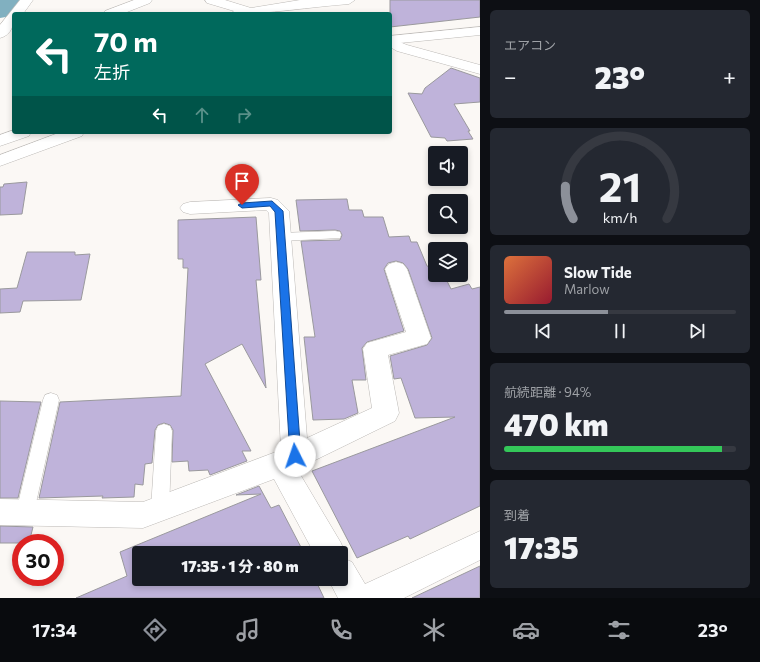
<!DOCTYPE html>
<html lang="ja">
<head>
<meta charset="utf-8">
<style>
	body { margin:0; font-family:Commissioner,"Noto Sans JP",sans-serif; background:#242831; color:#f1f3f6; height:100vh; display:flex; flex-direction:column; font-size:15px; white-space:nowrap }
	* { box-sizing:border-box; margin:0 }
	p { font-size:13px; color:#9ea1a6 }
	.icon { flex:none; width:22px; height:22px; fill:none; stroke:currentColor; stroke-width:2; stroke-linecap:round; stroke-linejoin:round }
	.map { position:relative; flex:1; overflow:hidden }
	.drawer { display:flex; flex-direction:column; gap:10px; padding:10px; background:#0d0f14; width:280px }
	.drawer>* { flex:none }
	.guide { position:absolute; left:12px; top:12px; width:380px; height:122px; border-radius:4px; box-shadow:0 2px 6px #0003; background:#00695c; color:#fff; overflow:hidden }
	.tools { position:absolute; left:428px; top:146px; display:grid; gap:8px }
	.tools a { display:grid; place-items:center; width:40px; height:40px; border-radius:4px; background:#171b24; box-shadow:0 2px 6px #0003; font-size:20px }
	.speed { position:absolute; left:12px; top:534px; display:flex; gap:8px; font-size:20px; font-weight:700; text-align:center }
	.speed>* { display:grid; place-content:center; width:52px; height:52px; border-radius:50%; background:#171b24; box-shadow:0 2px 6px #0003; line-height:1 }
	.speed .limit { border:6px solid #d22; background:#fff; color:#111 }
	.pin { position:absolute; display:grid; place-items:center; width:34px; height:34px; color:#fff; margin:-41px -17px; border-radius:50% 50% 50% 0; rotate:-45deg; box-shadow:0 0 4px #0007 }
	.pin .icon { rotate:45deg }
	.me { position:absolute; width:44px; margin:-22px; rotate:356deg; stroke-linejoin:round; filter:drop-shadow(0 0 3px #0008) }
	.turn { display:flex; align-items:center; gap:14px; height:84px; padding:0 16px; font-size:18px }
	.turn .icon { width:52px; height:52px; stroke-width:2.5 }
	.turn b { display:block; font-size:28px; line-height:34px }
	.lanes { display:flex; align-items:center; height:38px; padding:0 16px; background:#0003; justify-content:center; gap:20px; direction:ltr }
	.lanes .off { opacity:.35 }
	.big { font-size:30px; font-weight:800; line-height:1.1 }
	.drawer .tile { flex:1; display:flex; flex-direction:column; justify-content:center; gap:6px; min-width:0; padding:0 14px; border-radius:6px; background:#242831 }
	.drawer .dial { align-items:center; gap:0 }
	.dial svg { height:104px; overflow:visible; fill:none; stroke:#363941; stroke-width:7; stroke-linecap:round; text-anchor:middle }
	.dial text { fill:#f1f3f6; stroke:none }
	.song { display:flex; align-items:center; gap:12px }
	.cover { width:48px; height:48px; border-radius:6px; background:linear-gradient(135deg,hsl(20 70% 55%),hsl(350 70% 35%)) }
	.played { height:4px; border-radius:2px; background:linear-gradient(90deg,#8c9099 45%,#363941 45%) }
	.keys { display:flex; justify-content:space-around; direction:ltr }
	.heat { display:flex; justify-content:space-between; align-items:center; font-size:22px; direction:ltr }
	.charge { height:6px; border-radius:3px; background:linear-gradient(90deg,#34c759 94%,#363941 0) }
	.trip { position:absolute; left:132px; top:546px; width:216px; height:40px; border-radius:4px; background:#171b24; box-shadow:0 2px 6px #0003; font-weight:800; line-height:40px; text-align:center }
	.tabs { display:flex; height:64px; justify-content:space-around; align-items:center; background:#090b0e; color:#9ea1a6 }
	.tabs .icon { width:28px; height:28px }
	.tabs .on { color:#8c9099 }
	.tabs b { font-size:18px; color:#f1f3f6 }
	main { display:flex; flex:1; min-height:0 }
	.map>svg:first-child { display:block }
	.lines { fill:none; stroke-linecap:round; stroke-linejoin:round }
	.river { fill:#81b0c0; fill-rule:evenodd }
	.building { fill:#bfb3da; stroke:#9a999d }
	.service-casing { stroke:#bcb9b6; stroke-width:1 }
	.minor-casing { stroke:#bcb9b6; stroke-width:1 }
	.tertiary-casing { stroke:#bcb9b6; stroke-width:1 }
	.service { fill:#fff; fill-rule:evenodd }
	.minor { fill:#fff; fill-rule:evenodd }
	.tertiary { fill:#fff; fill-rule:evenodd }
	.route { fill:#1a73e8; stroke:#114b97 }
</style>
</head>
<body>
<main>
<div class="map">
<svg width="480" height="598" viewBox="0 0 480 598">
	<rect width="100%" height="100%" fill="#fbf8f5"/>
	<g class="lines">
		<path class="river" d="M 0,0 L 23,0 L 11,16 L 0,18 Z"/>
	</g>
	<g class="building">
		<path d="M 390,0 L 480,0 L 480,17 L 390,27 Z"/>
		<path d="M 451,68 L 480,78 L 480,102 L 454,104 L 470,131 L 468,131 L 473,139 L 447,141 L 445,138 L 431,137 L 408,93 L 422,94 L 425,88 Z"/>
		<path d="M 27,182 L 22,214 L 0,215 L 0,187 L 3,187 L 4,184 Z"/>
		<path d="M 347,199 L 349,210 L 362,210 L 364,217 L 383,217 L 389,237 L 409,236 L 411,242 L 417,242 L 427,266 L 435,269 L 435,275 L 444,275 L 451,289 L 469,284 L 472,289 L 480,287 L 480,506 L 410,539 L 408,536 L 357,558 L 312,471 L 455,417 L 415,418 L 401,378 L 394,379 L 390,356 L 427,345 L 432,338 L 408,269 L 403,263 L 396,261 L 388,263 L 384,269 L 404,331 L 367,342 L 362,348 L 366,380 L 352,380 L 358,413 L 344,419 L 313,420 L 304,337 L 315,337 L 301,241 L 340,240 L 342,235 L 340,231 L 335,230 L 300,231 L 296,200 Z"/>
		<path d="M 256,217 L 261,280 L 256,280 L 266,388 L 242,344 L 205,364 L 251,451 L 242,451 L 247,461 L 210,475 L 208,470 L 189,471 L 188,461 L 172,462 L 173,430 L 170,425 L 164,423 L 158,425 L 155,430 L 152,463 L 145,464 L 143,485 L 135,484 L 134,497 L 102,498 L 103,496 L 39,498 L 60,402 L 181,396 L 188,268 L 183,268 L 183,259 L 178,259 L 178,220 Z"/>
		<path d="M 27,252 L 75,252 L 75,255 L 90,254 L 81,300 L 23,301 L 20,312 L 0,313 L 0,289 L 17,288 Z"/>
		<path d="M 0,401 L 41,402 L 18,498 L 0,498 Z"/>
		<path d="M 259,486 L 271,508 L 279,505 L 304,553 L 139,553 L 139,579 L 315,579 L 324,598 L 76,598 L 127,576 L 120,552 L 261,494 L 236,495 Z"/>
		<path d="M 0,526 L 33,527 L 29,543 L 0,543 Z"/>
		<path d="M 480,566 L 480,598 L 412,598 Z"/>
	</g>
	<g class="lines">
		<g class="service-casing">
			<g id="service">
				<path d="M 335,231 L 340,232 L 341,235 L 340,238 L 281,241 L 276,240 L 275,237 L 276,234 L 281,233 Z"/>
				<path d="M 51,393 L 57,395 L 59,400 L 34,512 L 31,518 L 25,521 L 19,518 L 16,512 L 43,400 L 45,395 Z"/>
				<path d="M 164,424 L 170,426 L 172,431 L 169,509 L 166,515 L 160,517 L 154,515 L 151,509 L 156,431 L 158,426 Z"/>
			</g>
		</g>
		<g class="minor-casing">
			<g id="minor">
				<path d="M 20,0 L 33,0 L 23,14 L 14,14 C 14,24 12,35 0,38 L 0,25 Z"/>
				<path d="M 134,0 L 152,0 L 150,3 L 122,14 L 103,14 L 105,11 Z"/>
				<path d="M 205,0 L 225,0 L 251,8 L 300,0 L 355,0 L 349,4 C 309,7 270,14 230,14 L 234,11 L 207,3 Z"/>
				<path d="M 390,38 L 407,45 L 480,65 L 480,74 L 397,51 L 390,47 Z"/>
				<path d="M 14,130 L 14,132 L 31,132 L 29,136 L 0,146 L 0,135 Z"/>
				<path d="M 271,198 L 278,200 L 289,211 L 307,438 L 372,408 L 363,349 L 367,343 L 406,332 L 385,269 L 389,264 L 396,262 L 403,264 L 407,269 L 431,338 L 427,344 L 388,355 L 399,413 L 395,421 L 297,469 L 341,543 L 345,553 L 343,558 L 352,562 L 365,584 L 480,531 L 480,560 L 404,598 L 338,598 L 328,579 L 341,579 L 341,553 L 314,553 L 274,479 L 143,528 L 0,525 L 0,499 L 143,502 L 281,450 L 269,213 L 266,210 L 190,214 L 183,212 L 180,208 L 183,204 L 190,202 Z"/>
			</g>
		</g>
		<g class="tertiary-casing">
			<g id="tertiary">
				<path d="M 480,27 L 480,35 L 390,44 L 390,36 Z"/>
				<path d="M 61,132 L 84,132 L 82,136 L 0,166 L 0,155 Z"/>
			</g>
		</g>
		<use href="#service" class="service"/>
		<use href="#minor" class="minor"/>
		<use href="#tertiary" class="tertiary"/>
	</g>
	<path class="route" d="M 272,201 L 283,211 L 301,456 L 299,460 L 295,461 L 291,460 L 290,456 L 275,212 L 270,206 L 242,208 L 238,205 L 242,203 Z"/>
</svg>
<div class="tools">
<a><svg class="icon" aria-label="sound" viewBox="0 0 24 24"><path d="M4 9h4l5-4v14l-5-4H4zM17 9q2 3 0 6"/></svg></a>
<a><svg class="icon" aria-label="search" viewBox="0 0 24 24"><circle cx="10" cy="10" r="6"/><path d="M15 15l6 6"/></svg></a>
<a><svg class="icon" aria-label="layers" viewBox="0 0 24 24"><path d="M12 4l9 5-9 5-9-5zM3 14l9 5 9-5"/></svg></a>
</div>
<div class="speed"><div class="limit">30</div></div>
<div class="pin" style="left:242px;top:205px;background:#d93025"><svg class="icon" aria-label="arrive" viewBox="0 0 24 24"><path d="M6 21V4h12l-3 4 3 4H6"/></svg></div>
<svg class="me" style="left:295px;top:456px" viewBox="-20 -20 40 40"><circle r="19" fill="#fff"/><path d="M0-13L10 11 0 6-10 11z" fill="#1a73e8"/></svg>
<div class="trip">17:35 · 1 分 · 80 m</div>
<div class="guide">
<div class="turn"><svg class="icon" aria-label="left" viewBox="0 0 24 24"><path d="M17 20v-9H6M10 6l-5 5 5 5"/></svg><div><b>70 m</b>左折</div></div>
<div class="lanes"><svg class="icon" aria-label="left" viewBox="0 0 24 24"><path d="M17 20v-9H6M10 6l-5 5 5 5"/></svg><svg class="icon off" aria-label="ahead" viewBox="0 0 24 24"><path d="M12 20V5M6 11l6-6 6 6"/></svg><svg class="icon off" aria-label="right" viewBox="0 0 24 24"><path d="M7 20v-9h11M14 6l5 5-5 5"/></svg></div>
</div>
</div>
<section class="drawer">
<div class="tile"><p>エアコン</p>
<div class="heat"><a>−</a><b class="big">23°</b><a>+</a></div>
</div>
<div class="tile dial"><svg viewBox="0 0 100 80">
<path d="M14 69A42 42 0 1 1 86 69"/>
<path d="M14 69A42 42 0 0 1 8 44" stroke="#8c9099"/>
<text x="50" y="56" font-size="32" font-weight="700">21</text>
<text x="50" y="72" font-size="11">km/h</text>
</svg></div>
<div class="tile">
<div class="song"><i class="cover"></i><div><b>Slow Tide</b><p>Marlow</p></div></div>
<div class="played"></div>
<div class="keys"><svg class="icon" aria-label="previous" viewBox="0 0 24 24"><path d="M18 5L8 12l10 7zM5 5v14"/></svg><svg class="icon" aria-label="pause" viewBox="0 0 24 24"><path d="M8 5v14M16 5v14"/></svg><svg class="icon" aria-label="next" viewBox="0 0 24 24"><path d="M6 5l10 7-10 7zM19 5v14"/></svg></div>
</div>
<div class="tile"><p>航続距離 · 94%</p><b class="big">470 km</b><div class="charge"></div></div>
<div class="tile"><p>到着</p><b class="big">17:35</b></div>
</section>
</main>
<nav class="tabs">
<b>17:34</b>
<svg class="icon on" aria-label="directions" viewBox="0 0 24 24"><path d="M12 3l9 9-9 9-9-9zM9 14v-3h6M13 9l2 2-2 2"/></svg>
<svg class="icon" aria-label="music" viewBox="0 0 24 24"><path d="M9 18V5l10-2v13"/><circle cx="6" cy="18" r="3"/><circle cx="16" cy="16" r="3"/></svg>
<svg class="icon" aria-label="phone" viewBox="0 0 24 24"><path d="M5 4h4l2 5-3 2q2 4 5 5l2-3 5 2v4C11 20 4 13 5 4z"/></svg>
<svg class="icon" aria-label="climate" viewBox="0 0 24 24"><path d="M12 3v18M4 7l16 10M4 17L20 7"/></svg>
<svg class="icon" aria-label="car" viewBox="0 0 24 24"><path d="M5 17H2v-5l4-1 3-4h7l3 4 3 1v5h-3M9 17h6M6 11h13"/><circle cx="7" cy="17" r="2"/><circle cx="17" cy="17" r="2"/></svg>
<svg class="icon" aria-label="filters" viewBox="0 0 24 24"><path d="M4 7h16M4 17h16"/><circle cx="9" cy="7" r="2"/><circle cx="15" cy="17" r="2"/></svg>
<b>23°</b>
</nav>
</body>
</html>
